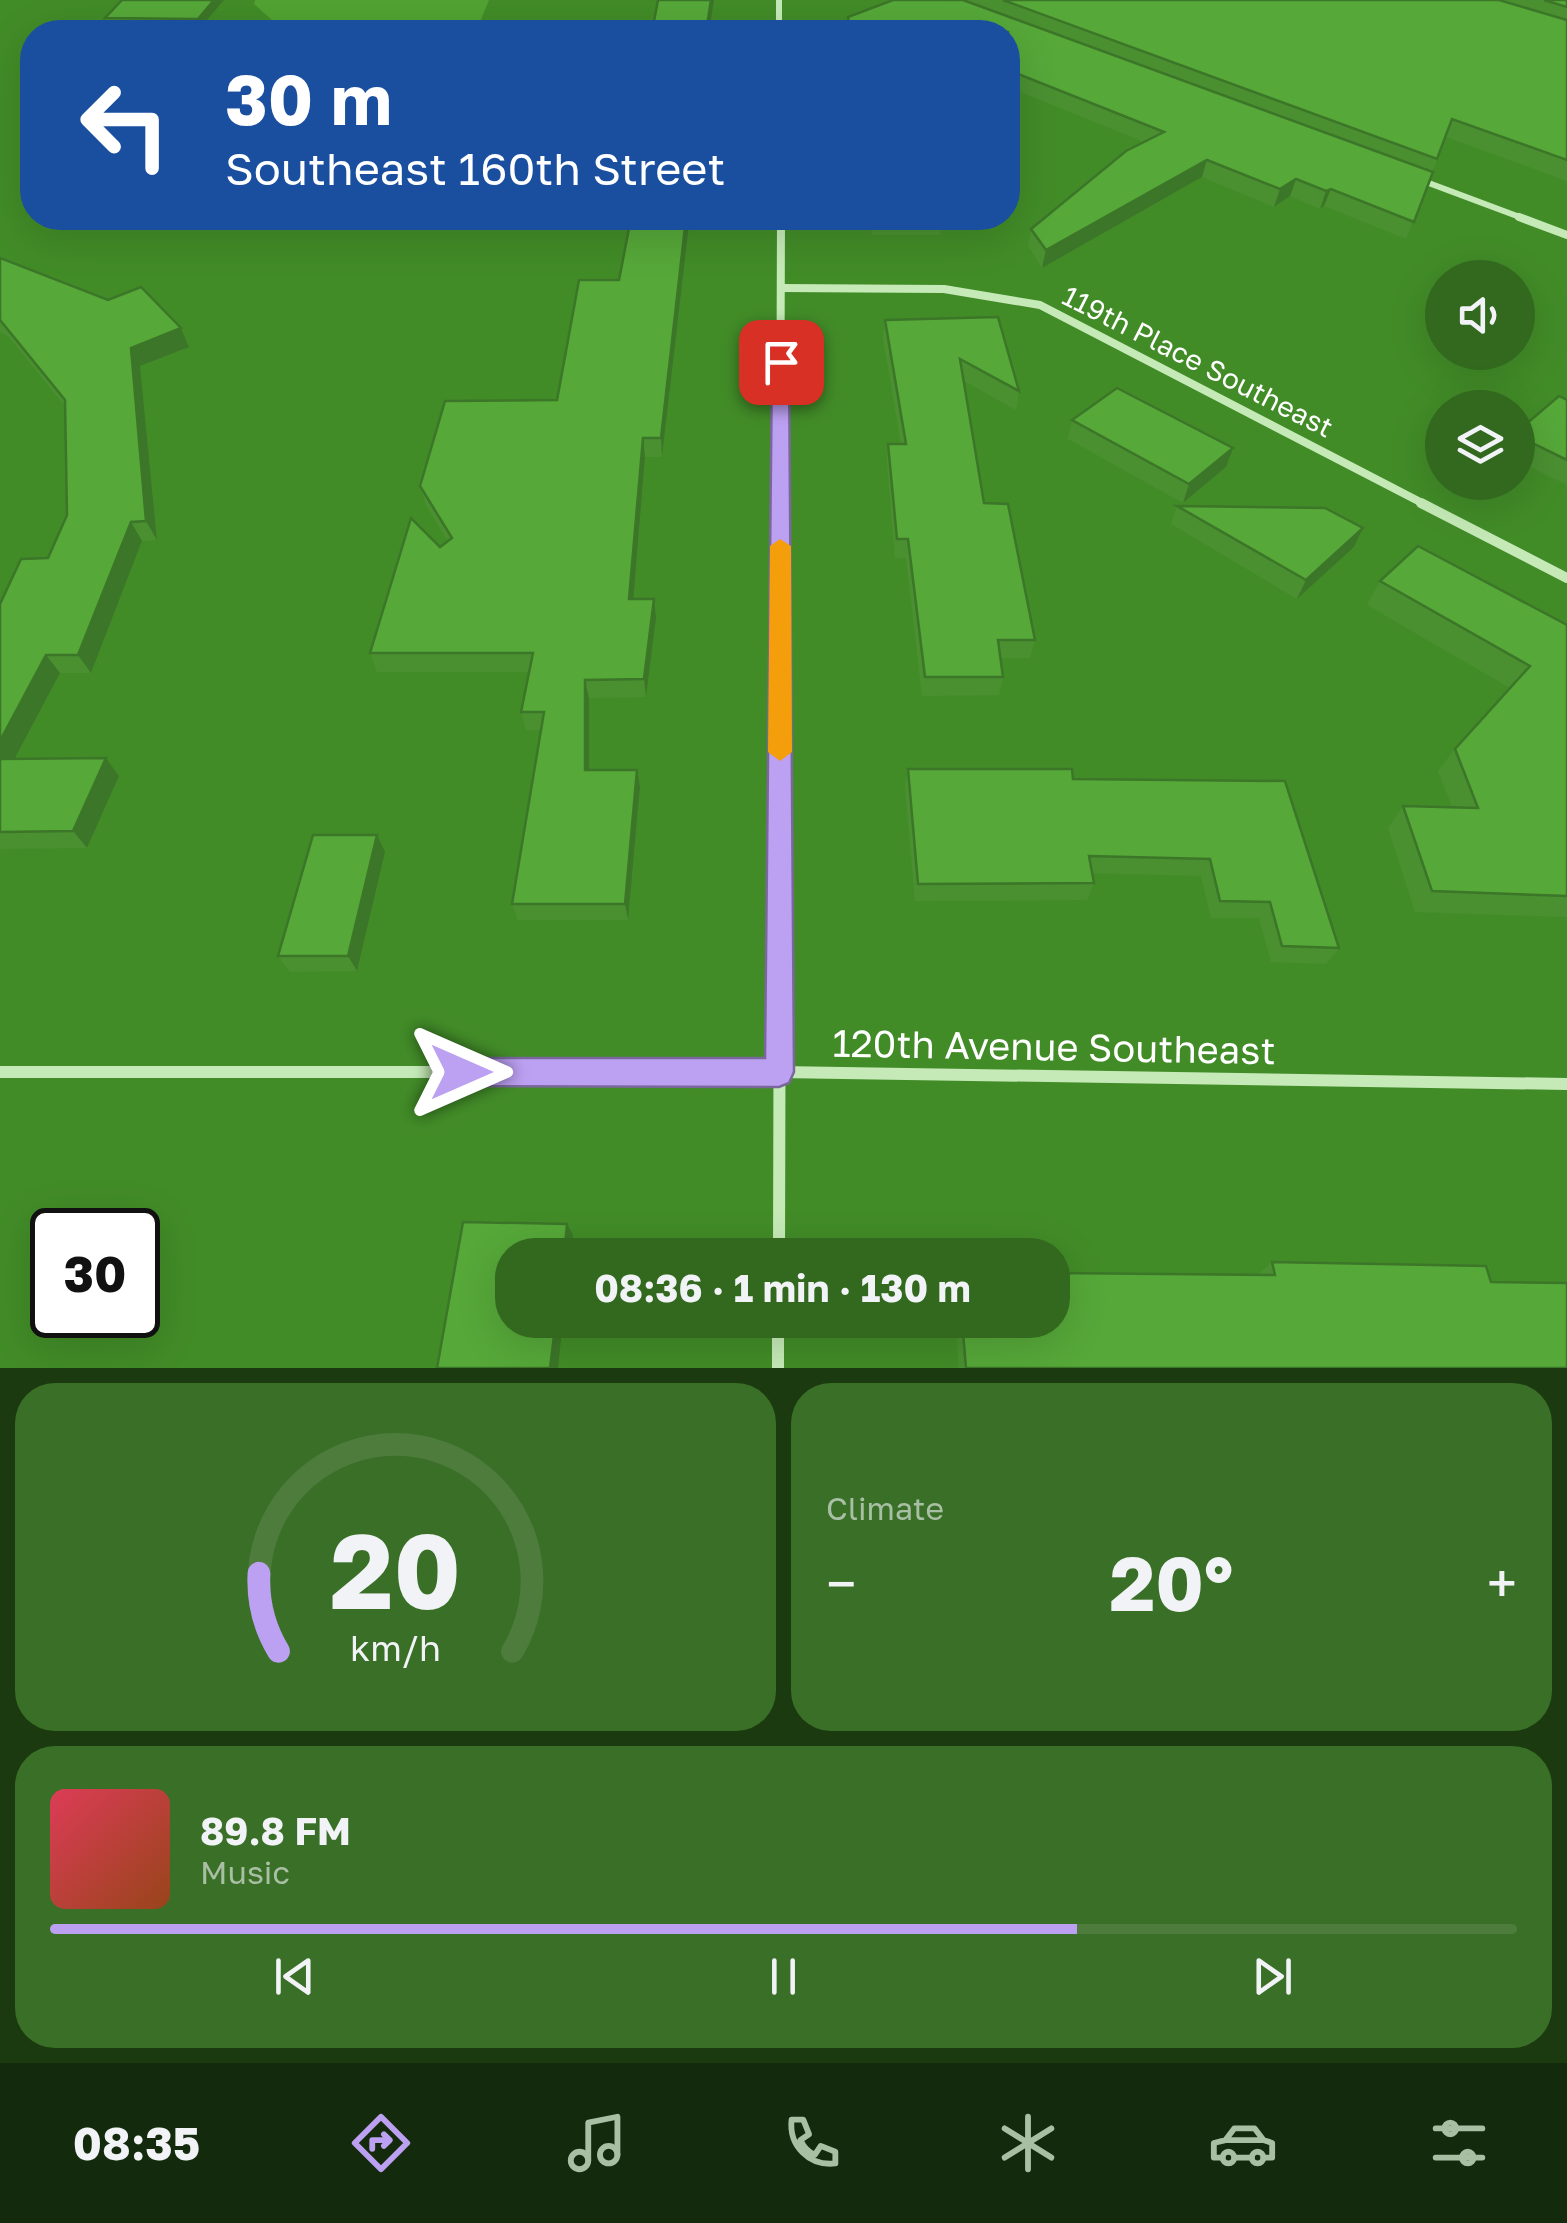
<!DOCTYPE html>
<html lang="en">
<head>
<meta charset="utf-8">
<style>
	body { margin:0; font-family:"Golos Text",sans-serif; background:#3a6f27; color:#f1f3f6; height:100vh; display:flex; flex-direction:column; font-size:38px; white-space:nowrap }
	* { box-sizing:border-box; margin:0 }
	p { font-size:32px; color:#a8bfa4 }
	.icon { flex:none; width:55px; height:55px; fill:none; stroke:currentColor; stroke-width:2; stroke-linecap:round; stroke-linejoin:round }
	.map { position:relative; height:1368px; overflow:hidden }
	.sheet { display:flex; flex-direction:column; gap:15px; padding:15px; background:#1c3a10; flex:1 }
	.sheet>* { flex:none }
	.banner { position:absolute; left:20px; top:20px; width:1000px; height:210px; border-radius:40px; box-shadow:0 10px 40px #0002; background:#1a4fa0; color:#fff; overflow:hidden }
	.fabs { position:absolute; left:1425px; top:260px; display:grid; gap:20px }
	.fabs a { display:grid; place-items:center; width:110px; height:110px; border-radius:50%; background:#32691e; box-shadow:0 10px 40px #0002; font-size:50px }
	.speed { position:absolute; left:30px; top:1208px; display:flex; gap:20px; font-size:50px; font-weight:700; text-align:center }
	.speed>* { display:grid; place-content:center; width:130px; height:130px; border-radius:50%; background:#32691e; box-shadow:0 10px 40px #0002; line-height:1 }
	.speed .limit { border:5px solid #111; border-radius:15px; background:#fff; color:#111 }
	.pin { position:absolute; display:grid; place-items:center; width:85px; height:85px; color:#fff; margin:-42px; border-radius:20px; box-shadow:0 5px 15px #0006 }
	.me { position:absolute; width:110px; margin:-55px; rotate:90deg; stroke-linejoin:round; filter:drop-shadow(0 0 8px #0008) }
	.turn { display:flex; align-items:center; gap:35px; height:210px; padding:0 40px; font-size:45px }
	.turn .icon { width:130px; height:130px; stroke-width:2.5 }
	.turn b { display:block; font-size:70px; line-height:85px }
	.big { font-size:75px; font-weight:700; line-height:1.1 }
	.sheet .card { flex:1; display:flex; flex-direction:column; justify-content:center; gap:15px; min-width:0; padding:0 35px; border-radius:40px; background:#3a6f27 }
	.sheet .dial { align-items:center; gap:0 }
	.dial svg { height:260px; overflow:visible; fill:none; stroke:#4d7c3c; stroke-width:7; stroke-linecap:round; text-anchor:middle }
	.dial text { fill:#f1f3f6; stroke:none }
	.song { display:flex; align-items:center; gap:30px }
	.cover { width:120px; height:120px; border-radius:15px; background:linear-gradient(135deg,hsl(350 70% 55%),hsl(20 70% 35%)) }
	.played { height:10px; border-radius:5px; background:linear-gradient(90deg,#bca0f2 70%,#4d7c3c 70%) }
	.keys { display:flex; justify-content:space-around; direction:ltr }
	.heat { display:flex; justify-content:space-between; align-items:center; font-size:55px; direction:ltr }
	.sheet .tiles { flex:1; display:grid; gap:15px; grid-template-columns:1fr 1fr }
	.card:last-child { grid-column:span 2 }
	.trip { position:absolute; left:495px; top:1238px; width:575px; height:100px; border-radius:40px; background:#32691e; box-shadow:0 10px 40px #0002; font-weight:700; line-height:100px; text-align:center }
	.dock { display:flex; height:160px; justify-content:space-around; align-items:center; background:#142a0c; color:#a8bfa4 }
	.dock .icon { width:70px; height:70px }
	.dock .selected { color:#bca0f2 }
	.dock b { font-size:45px; color:#f1f3f6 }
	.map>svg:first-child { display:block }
	.green { fill:#51a332 }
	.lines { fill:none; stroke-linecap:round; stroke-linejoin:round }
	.street-far3 { stroke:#c5eab7; stroke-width:6 }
	.street-far2 { stroke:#c5eab7; stroke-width:8 }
	.street-far1 { stroke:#c5eab7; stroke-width:10 }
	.street { stroke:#c5eab7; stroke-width:12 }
	.wall { fill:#4a9031 }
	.shaded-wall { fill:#3c7628 }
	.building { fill:#56a839; stroke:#3c7628; stroke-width:2.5 }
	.route { fill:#bca0f2; stroke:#7a689d; stroke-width:2.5 }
	.slow { fill:#f59e0b }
	.labels { text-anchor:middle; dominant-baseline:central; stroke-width:10; stroke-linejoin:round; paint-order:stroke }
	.far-street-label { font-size:28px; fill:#fff; stroke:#428c28 }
	.near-street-label { font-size:38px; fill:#fff; stroke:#428c28 }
</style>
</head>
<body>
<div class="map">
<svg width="1567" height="1368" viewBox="0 0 1567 1368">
	<rect width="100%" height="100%" fill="#428c28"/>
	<path class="green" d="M 255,0 L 489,0 L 476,32 L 295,32 L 282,29 L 254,4 Z"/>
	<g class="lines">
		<g class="street-far3">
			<path d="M 779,0 L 779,32"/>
			<path d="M 1418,179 L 1525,219"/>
		</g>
		<g class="street-far2">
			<path d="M 1519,217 L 1567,235"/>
			<path d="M 781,288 L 944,289 L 1040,305 L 1426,505"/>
			<path d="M 780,505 L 781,218"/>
		</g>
		<g class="street-far1">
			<path d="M 1421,503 L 1567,578"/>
			<path d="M 780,879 L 780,503"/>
		</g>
		<g class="street">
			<path d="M 0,1072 L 779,1072 L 1567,1084"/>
			<path d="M 779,1255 L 780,877"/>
			<path d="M 778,1320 L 778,1368"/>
		</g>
	</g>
	<g class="wall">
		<path d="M 224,0 L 201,27 L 108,26 L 105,18 Z"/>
		<path d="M 893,0 L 1567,0 L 1567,181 L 1446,137 L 1406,239 L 1324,206 L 1320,209 L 1290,196 L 1274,207 L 1202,177 L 1042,268 L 1028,246 L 1031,229 L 1144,142 L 1008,87 L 1008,32 L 847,32 L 848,17 Z"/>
		<path d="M 631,218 L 688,218 L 689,225 L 662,457 L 645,457 L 634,599 L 654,599 L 656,618 L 646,697 L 589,698 L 589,770 L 637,770 L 640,787 L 628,920 L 518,920 L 512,904 L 541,730 L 526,730 L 521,712 L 529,672 L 377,672 L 370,653 L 440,547 L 448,541 L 426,505 L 420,486 L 557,400 L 619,280 Z"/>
		<path d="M 870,218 L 942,218 L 940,235 L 872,235 Z"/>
		<path d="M 0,258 L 189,347 L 140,366 L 157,540 L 142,541 L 91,673 L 60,673 L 15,759 L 119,776 L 87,848 L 0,849 L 0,604 L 48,558 L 67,515 L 65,406 L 8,336 L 0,332 Z"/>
		<path d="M 885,320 L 1019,391 L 1016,410 L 964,381 L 984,503 L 1035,640 L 1030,658 L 1000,658 L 1003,677 L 999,695 L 922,696 L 906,558 L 895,558 L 887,462 L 888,444 L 901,444 L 883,338 Z"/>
		<path d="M 1567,400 L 1567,485 L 1518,461 L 1518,431 Z"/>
		<path d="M 1072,420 L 1226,467 L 1183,503 L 1068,439 Z"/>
		<path d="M 1177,506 L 1363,528 L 1354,547 L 1297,599 L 1171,524 Z"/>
		<path d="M 1380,581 L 1567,625 L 1567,917 L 1415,912 L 1388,828 L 1403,806 L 1452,807 L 1438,771 L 1455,749 L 1510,688 L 1367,605 Z"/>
		<path d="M 908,769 L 1073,779 L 1285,781 L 1339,948 L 1326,964 L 1271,962 L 1259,918 L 1211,918 L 1201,876 L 1092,873 L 1094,883 L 1087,900 L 915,901 L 905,787 Z"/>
		<path d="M 385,852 L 357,971 L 290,972 L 278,956 Z"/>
		<path d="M 1272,1262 L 1491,1282 L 1567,1368 L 959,1368 L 955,1320 L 1052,1320 L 1257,1275 Z"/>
	</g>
	<g class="shaded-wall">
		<path d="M 214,0 L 224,0 L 201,27 L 198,19 Z"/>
		<path d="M 711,0 L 714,0 L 709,32 L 706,32 Z"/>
		<path d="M 1207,160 L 1202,177 L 1042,268 L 1046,250 Z"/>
		<path d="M 1296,179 L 1290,196 L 1274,207 L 1280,189 Z"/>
		<path d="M 1331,189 L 1324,206 L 1320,209 L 1326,191 Z"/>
		<path d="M 686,218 L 688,218 L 689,225 L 662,457 L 661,438 Z"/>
		<path d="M 181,328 L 189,347 L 140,366 L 157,540 L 146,521 L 131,348 Z"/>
		<path d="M 643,438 L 645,457 L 632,617 L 629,599 Z"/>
		<path d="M 1233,448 L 1226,467 L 1183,503 L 1189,484 Z"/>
		<path d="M 131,522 L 142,541 L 91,673 L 78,655 Z"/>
		<path d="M 1363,528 L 1354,547 L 1297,599 L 1306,580 Z"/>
		<path d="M 654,599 L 656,618 L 646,697 L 644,679 Z"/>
		<path d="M 46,655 L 60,673 L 5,777 L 0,771 L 0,741 Z"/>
		<path d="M 585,680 L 589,698 L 589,787 L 585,770 Z"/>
		<path d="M 106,758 L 119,776 L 87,848 L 73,831 Z"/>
		<path d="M 637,770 L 640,787 L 628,920 L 625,904 Z"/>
		<path d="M 377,835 L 385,852 L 357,971 L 348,956 Z"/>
		<path d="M 567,1224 L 573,1235 L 570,1255 L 564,1255 Z"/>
		<path d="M 556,1320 L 563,1320 L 558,1368 L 550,1368 Z"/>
	</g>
	<g class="building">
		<path d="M 122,0 L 214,0 L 198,19 L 105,18 Z"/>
		<path d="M 658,0 L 711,0 L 706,32 L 652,32 Z"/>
		<path d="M 893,0 L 963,0 L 1433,172 L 1414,222 L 1331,189 L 1326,191 L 1296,179 L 1280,189 L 1207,160 L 1046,250 L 1031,229 L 1126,151 L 1164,132 L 1008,70 L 1008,32 L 850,32 L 848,17 Z"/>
		<path d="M 1003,0 L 1499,0 L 1567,20 L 1567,160 L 1452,119 L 1437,159 Z"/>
		<path d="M 1544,0 L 1567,0 L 1567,7 Z"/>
		<path d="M 631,218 L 686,218 L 661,438 L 643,438 L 629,599 L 654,599 L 644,679 L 585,680 L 585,770 L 637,770 L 625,904 L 512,904 L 544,712 L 521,712 L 533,653 L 370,653 L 411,518 L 440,547 L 452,538 L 420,486 L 445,401 L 557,400 L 579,280 L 619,280 Z"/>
		<path d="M 0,258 L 108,300 L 141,287 L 181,328 L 131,348 L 146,521 L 131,522 L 78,655 L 46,655 L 0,741 L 0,604 L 21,559 L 48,558 L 67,515 L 65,400 L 0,320 Z"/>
		<path d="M 998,317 L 1019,391 L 960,359 L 984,503 L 1008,504 L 1035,640 L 998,640 L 1003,677 L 925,677 L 908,539 L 897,539 L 888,444 L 906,444 L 885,320 Z"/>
		<path d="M 1117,388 L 1233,448 L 1189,484 L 1072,420 Z"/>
		<path d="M 1559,396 L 1567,400 L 1567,460 L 1518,436 L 1518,431 Z"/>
		<path d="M 1177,506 L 1325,508 L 1363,528 L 1306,580 Z"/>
		<path d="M 1418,546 L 1567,625 L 1567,896 L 1432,891 L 1403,806 L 1478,808 L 1455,749 L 1530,666 L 1380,581 Z"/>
		<path d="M 106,758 L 73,831 L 0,832 L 0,759 Z"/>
		<path d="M 908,769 L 1072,769 L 1073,779 L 1285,781 L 1339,948 L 1282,946 L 1270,902 L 1220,901 L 1210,859 L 1089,856 L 1094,883 L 918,884 Z"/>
		<path d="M 313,835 L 377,835 L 348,956 L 278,956 Z"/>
		<path d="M 463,1222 L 567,1224 L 564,1255 L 512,1255 L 512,1320 L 556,1320 L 550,1368 L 437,1368 Z"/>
		<path d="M 1272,1262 L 1486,1266 L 1491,1282 L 1567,1283 L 1567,1368 L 966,1368 L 962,1320 L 1052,1320 L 1052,1273 L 1275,1275 Z"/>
	</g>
	<path class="route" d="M 781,357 L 789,362 L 794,1072 L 789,1083 L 779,1087 L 461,1086 L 450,1082 L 446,1072 L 450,1062 L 461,1058 L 765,1058 L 772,362 Z"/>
	<path class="slow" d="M 780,539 L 791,546 L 792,752 L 780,761 L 768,752 L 770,546 Z"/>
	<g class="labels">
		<g class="far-street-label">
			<text transform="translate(1198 361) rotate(27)">119th Place Southeast</text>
		</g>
		<g class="near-street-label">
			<text transform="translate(1054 1046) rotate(1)">120th Avenue Southeast</text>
		</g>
	</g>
</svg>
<div class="fabs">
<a><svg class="icon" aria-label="sound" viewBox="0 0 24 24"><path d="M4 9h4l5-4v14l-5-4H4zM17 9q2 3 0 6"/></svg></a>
<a><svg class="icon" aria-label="layers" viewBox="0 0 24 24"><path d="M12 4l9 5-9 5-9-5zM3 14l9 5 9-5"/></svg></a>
</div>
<div class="speed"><div class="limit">30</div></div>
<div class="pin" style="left:781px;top:362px;background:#d93025"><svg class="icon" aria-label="arrive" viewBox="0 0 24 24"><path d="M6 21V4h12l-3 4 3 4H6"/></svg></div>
<svg class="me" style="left:461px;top:1072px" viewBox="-20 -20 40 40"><path d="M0-17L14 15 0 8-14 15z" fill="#bca0f2" stroke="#fff" stroke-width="4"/></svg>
<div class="trip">08:36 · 1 min · 130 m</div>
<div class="banner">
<div class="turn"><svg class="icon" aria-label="left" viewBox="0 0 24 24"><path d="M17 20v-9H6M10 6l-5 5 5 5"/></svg><div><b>30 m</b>Southeast 160th Street</div></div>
</div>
</div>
<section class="sheet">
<div class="tiles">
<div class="card dial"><svg viewBox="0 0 100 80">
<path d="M14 69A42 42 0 1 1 86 69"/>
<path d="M14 69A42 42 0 0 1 8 45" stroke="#bca0f2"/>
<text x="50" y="56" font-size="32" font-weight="700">20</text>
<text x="50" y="72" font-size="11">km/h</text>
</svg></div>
<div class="card"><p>Climate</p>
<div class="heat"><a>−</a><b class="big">20°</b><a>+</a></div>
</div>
<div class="card">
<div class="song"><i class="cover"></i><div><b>89.8 FM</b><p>Music</p></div></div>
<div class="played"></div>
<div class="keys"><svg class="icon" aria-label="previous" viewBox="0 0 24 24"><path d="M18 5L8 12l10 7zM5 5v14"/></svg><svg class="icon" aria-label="pause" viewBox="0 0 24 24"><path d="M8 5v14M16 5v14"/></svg><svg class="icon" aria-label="next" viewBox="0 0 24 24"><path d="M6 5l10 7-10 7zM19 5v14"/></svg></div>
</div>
</div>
</section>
<nav class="dock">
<b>08:35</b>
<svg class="icon selected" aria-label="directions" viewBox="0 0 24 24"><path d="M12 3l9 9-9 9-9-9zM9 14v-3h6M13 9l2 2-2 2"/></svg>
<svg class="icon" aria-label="music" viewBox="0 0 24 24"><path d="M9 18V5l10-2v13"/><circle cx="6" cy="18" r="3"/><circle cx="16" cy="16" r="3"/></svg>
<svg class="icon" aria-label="phone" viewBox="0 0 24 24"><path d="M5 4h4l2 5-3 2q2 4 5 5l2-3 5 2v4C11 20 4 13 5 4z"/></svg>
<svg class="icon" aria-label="climate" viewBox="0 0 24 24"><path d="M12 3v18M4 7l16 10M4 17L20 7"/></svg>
<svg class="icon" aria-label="car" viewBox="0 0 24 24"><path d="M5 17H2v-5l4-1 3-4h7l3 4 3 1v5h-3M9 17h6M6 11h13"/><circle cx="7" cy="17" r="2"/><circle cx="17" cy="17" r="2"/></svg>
<svg class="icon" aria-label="filters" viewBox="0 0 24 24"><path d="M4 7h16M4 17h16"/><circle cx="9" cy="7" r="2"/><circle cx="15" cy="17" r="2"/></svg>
</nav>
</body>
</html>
